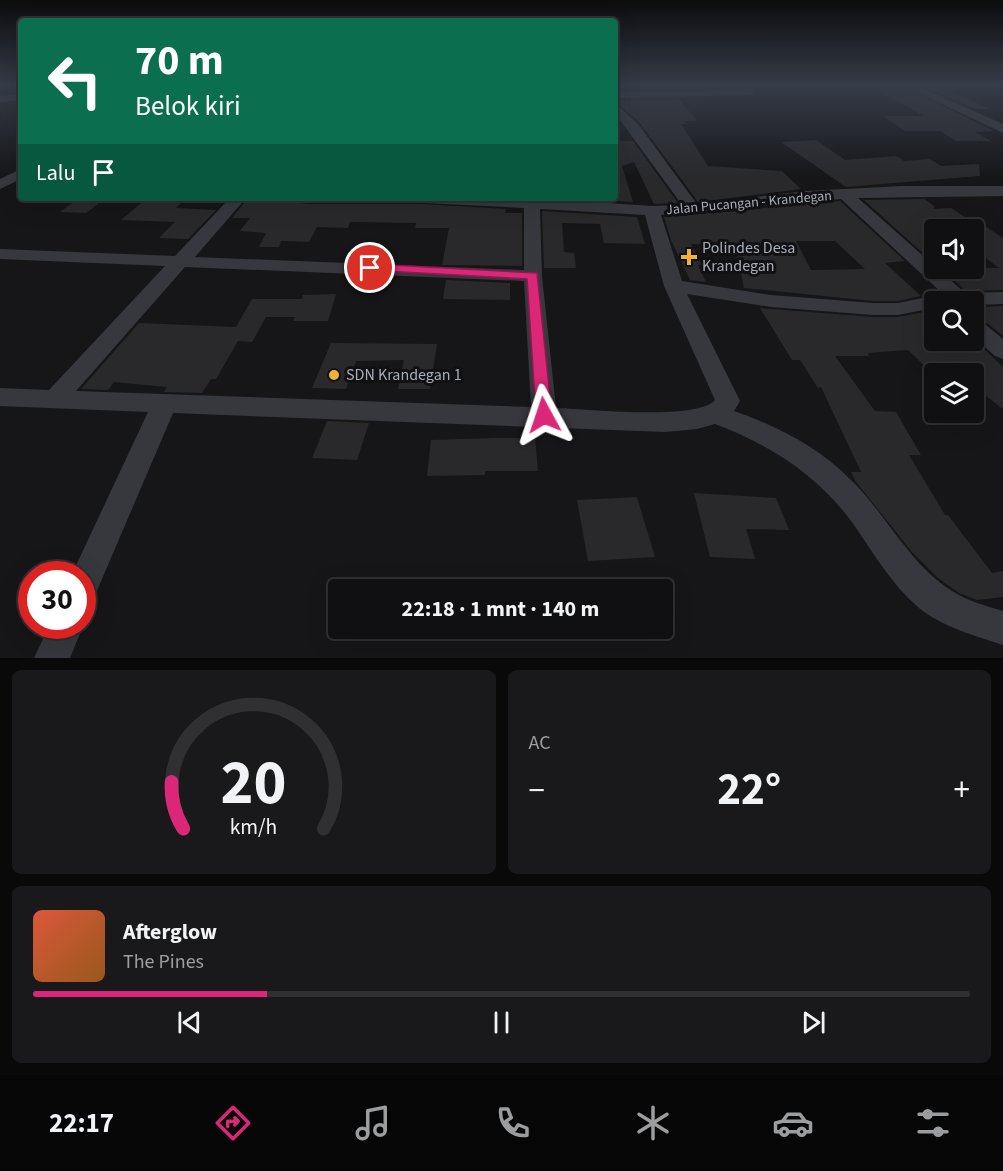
<!DOCTYPE html>
<html lang="id">
<head>
<meta charset="utf-8">
<style>
	body { margin:0; font-family:"Source Sans 3",sans-serif; background:#19191b; color:#f1f3f6; height:100vh; display:flex; flex-direction:column; font-size:22px; white-space:nowrap }
	* { box-sizing:border-box; margin:0 }
	p { font-size:20px; color:#9c9d9f }
	.icon { flex:none; width:33px; height:33px; fill:none; stroke:currentColor; stroke-width:2; stroke-linecap:round; stroke-linejoin:round }
	.map { position:relative; height:658px; overflow:hidden }
	.drawer { display:flex; flex-direction:column; gap:12px; padding:12px; background:#09090a; flex:1 }
	.drawer>* { flex:none }
	.hud { position:absolute; left:18px; top:18px; width:600px; height:183px; border-radius:6px; box-shadow:0 6px 24px #0002,0 0 0 2px #303032; background:#0b6e4f; color:#fff; overflow:hidden }
	.tools { position:absolute; left:924px; top:219px; display:grid; gap:12px }
	.tools a { display:grid; place-items:center; width:60px; height:60px; border-radius:6px; background:#101012; box-shadow:0 6px 24px #0002,0 0 0 2px #303032; font-size:30px }
	.speed { position:absolute; left:18px; top:561px; display:flex; gap:12px; font-size:30px; font-weight:700; text-align:center }
	.speed>* { display:grid; place-content:center; width:78px; height:78px; border-radius:50%; background:#101012; box-shadow:0 6px 24px #0002,0 0 0 2px #303032; line-height:1 }
	.speed .limit { border:9px solid #d22; background:#fff; color:#111 }
	.pin { position:absolute; display:grid; place-items:center; width:51px; height:51px; color:#fff; margin:-26px; border:3px solid #fff; border-radius:50%; box-shadow:0 2px 6px #0007 }
	.me { position:absolute; width:66px; margin:-33px; rotate:355deg; stroke-linejoin:round; filter:drop-shadow(0 0 4px #0008) }
	.turn { display:flex; align-items:center; gap:21px; height:126px; padding:0 18px; font-size:27px }
	.turn .icon { width:78px; height:78px; stroke-width:2.5 }
	.turn b { display:block; font-size:42px; line-height:51px }
	.then { display:flex; align-items:center; height:57px; padding:0 18px; background:#0003; gap:12px; font-size:22px }
	.big { font-size:45px; font-weight:700; line-height:1.1 }
	.drawer .tile { flex:1; display:flex; flex-direction:column; justify-content:center; gap:9px; min-width:0; padding:0 21px; border-radius:9px; background:#19191b }
	.drawer .dial { align-items:center; gap:0 }
	.dial svg { height:156px; overflow:visible; fill:none; stroke:#303032; stroke-width:7; stroke-linecap:round; text-anchor:middle }
	.dial text { fill:#f1f3f6; stroke:none }
	.song { display:flex; align-items:center; gap:18px }
	.cover { width:72px; height:72px; border-radius:9px; background:linear-gradient(135deg,hsl(10 70% 55%),hsl(30 70% 35%)) }
	.played { height:6px; border-radius:3px; background:linear-gradient(90deg,#db2777 25%,#303032 25%) }
	.keys { display:flex; justify-content:space-around; direction:ltr }
	.heat { display:flex; justify-content:space-between; align-items:center; font-size:33px; direction:ltr }
	.drawer .tiles { flex:1; display:grid; gap:12px; grid-template-columns:1fr 1fr }
	.tile:last-child { grid-column:span 2 }
	.trip { position:absolute; left:328px; top:579px; width:345px; height:60px; border-radius:6px; background:#101012; box-shadow:0 6px 24px #0002,0 0 0 2px #303032; font-weight:700; line-height:60px; text-align:center }
	.menu { display:flex; height:96px; justify-content:space-around; align-items:center; background:#060607; color:#9c9d9f }
	.menu .icon { width:42px; height:42px }
	.menu .selected { color:#db2777 }
	.menu b { font-size:27px; color:#f1f3f6 }
	.map>svg:first-child { display:block }
	.building { fill:#29292c; fill-rule:evenodd }
	.lines { fill:none; stroke-linecap:round; stroke-linejoin:round }
	.minor { fill:#37383d; fill-rule:evenodd }
	.route { fill:#db2777; stroke:#8e194d; stroke-width:1.5 }
	.poi-dot { fill:#f2b134; stroke:#111113; stroke-width:2 }
	.labels { text-anchor:middle; dominant-baseline:central; stroke-width:6; stroke-linejoin:round; paint-order:stroke }
	.far-street-label { font-size:14px; fill:#a8adb8; stroke:#111113 }
	.poi-label { font-size:16px; fill:#a8adb8; stroke:#111113; text-anchor:start }
</style>
</head>
<body>
<div class="map">
<svg width="1003" height="658" viewBox="0 0 1003 658">
	<rect width="100%" height="100%" fill="#161618"/>
	<g class="building">
		<path d="M 870,86 L 902,86 L 994,131 L 975,132 L 991,141 L 956,141 L 940,131 L 905,131 L 883,116 L 924,116 Z"/>
		<path d="M 922,86 L 941,86 L 990,109 L 975,109 Z"/>
		<path d="M 679,99 L 697,121 L 684,121 L 686,124 L 681,124 L 708,166 L 782,171 L 801,189 L 698,202 L 640,123 L 615,101 Z"/>
		<path d="M 816,140 L 845,160 L 897,156 L 904,161 L 930,159 L 941,166 L 979,164 L 980,176 L 846,187 L 781,142 Z"/>
		<path d="M 615,141 L 633,141 L 678,203 L 654,204 L 634,162 L 622,166 L 633,202 L 584,199 L 615,198 Z"/>
		<path d="M 79,198 L 106,198 L 86,213 L 60,212 Z"/>
		<path d="M 248,198 L 309,204 L 422,204 L 506,209 L 505,213 L 522,213 L 522,266 L 442,265 L 449,228 L 415,228 L 416,223 L 350,222 L 348,228 L 317,227 L 309,242 L 281,241 L 279,247 L 259,247 L 266,233 L 240,231 L 250,218 L 232,218 Z"/>
		<path d="M 146,199 L 184,200 L 176,208 L 216,210 L 188,239 L 159,238 L 175,222 L 121,220 Z"/>
		<path d="M 924,199 L 934,206 L 934,209 L 951,208 L 974,223 L 974,219 L 1003,238 L 1003,290 L 966,291 L 941,268 L 999,268 L 974,249 L 974,230 L 955,230 L 934,216 L 934,263 L 864,200 Z"/>
		<path d="M 840,201 L 905,261 L 885,263 L 921,296 L 898,301 L 873,301 L 744,288 L 735,245 L 691,244 L 702,265 L 698,265 L 706,282 L 690,280 L 671,240 L 664,217 ZM 796,241 L 835,241 L 865,269 L 811,270 Z"/>
		<path d="M 542,211 L 637,217 L 645,244 L 604,243 L 600,224 L 562,223 L 564,252 L 574,253 L 576,268 L 544,268 Z"/>
		<path d="M 446,280 L 510,283 L 510,300 L 443,299 Z"/>
		<path d="M 336,294 L 328,321 L 293,321 L 295,317 L 266,317 L 252,342 L 238,341 L 216,379 L 211,379 L 202,393 L 164,392 L 167,387 L 114,382 L 108,390 L 81,389 L 139,323 L 236,327 L 252,299 L 302,299 L 303,295 Z"/>
		<path d="M 1003,306 L 1003,336 L 982,319 L 974,317 L 974,307 Z"/>
		<path d="M 760,308 L 873,317 L 898,317 L 934,310 L 934,340 L 975,340 L 1003,367 L 1003,409 L 974,387 L 974,368 L 931,372 L 908,350 L 868,353 L 869,356 L 835,356 L 875,411 L 896,412 L 921,455 L 909,455 L 945,515 L 948,515 L 992,573 L 1003,571 L 1003,597 L 977,600 L 959,593 L 938,578 L 912,552 L 856,482 L 851,472 L 861,472 L 821,387 L 818,388 L 800,360 L 792,360 Z"/>
		<path d="M 331,343 L 437,344 L 430,389 L 398,389 L 404,360 L 356,361 L 346,389 L 312,388 Z"/>
		<path d="M 327,421 L 369,423 L 357,460 L 312,458 Z"/>
		<path d="M 494,438 L 535,438 L 538,471 L 485,471 L 485,475 L 427,476 L 431,440 Z"/>
		<path d="M 694,493 L 776,498 L 789,530 L 746,529 L 755,559 L 710,557 Z"/>
		<path d="M 637,497 L 655,557 L 588,561 L 577,500 Z"/>
	</g>
	<g class="lines">
		<g class="minor">
			<path d="M 904,86 L 917,86 L 1003,124 L 1003,133 Z"/>
			<path d="M 753,90 L 753,94 L 749,95 L 615,98 L 615,92 Z"/>
			<path d="M 21,94 L 21,100 L 0,102 L 0,96 Z"/>
			<path d="M 615,103 L 638,124 L 697,204 L 806,191 L 902,186 L 1003,186 L 1003,196 L 858,198 L 965,293 L 1003,292 L 1003,304 L 974,305 L 974,302 L 934,302 L 934,308 L 898,315 L 873,315 L 771,307 L 687,294 L 740,401 L 734,411 C 777,426 819,447 851,480 C 887,515 909,564 952,591 C 968,601 986,606 1003,611 L 1003,645 C 975,636 943,627 919,608 C 892,585 874,554 854,525 C 819,476 771,445 715,424 L 697,429 L 665,432 L 173,413 L 93,600 L 82,605 L 82,574 L 72,574 L 148,412 L 0,406 L 0,388 L 49,390 L 165,266 L 0,259 L 0,249 L 175,256 L 230,198 L 246,198 L 195,257 L 524,270 L 524,208 L 424,203 L 416,198 L 532,198 L 652,206 L 682,205 L 615,113 ZM 841,199 L 943,294 L 898,303 L 873,303 L 771,295 L 682,281 L 661,215 ZM 540,209 L 645,215 L 664,286 L 715,400 C 698,421 585,409 556,408 L 542,276 ZM 185,267 L 524,281 L 531,407 L 76,391 Z"/>
			<path d="M 21,169 L 21,179 L 0,189 L 0,179 Z"/>
			<path d="M 974,319 L 981,321 L 1003,339 L 1003,359 L 995,356 L 974,337 Z"/>
			<path d="M 82,625 L 83,626 L 70,658 L 34,658 L 49,626 Z"/>
		</g>
	</g>
	<linearGradient id="sky" x2="0" y2="1"><stop stop-color="#0c0c0d"/><stop offset="0.48" stop-color="#363c48"/><stop offset="1" stop-color="#363c48" stop-opacity="0"/></linearGradient>
	<rect width="1003" height="178" fill="url(#sky)"/>
	<path class="route" d="M 370,264 L 537,273 L 552,415 L 550,420 L 544,422 L 536,415 L 527,279 L 366,270 L 366,265 Z"/>
	<g class="poi-dot">
		<path d="M686 248h6v6h6v6h-6v6h-6v-6h-6v-6h6z"/>
		<circle cx="334" cy="375" r="6"/>
	</g>
	<g class="labels">
		<g class="far-street-label">
			<text transform="translate(749 203) rotate(-5)">Jalan Pucangan - Krandegan</text>
		</g>
		<g class="poi-label">
			<text x="702" y="248">Polindes Desa<tspan x="702" dy="18">Krandegan</tspan></text>
			<text x="346" y="375">SDN Krandegan 1</text>
		</g>
	</g>
</svg>
<div class="tools">
<a><svg class="icon" aria-label="sound" viewBox="0 0 24 24"><path d="M4 9h4l5-4v14l-5-4H4zM17 9q2 3 0 6"/></svg></a>
<a><svg class="icon" aria-label="search" viewBox="0 0 24 24"><circle cx="10" cy="10" r="6"/><path d="M15 15l6 6"/></svg></a>
<a><svg class="icon" aria-label="layers" viewBox="0 0 24 24"><path d="M12 4l9 5-9 5-9-5zM3 14l9 5 9-5"/></svg></a>
</div>
<div class="speed"><div class="limit">30</div></div>
<div class="pin" style="left:370px;top:268px;background:#d93025"><svg class="icon" aria-label="arrive" viewBox="0 0 24 24"><path d="M6 21V4h12l-3 4 3 4H6"/></svg></div>
<svg class="me" style="left:544px;top:415px" viewBox="-20 -20 40 40"><path d="M0-17L14 15 0 8-14 15z" fill="#db2777" stroke="#fff" stroke-width="4"/></svg>
<div class="trip">22:18 · 1 mnt · 140 m</div>
<div class="hud">
<div class="turn"><svg class="icon" aria-label="left" viewBox="0 0 24 24"><path d="M17 20v-9H6M10 6l-5 5 5 5"/></svg><div><b>70 m</b>Belok kiri</div></div>
<div class="then">Lalu<svg class="icon" aria-label="arrive" viewBox="0 0 24 24"><path d="M6 21V4h12l-3 4 3 4H6"/></svg></div>
</div>
</div>
<section class="drawer">
<div class="tiles">
<div class="tile dial"><svg viewBox="0 0 100 80">
<path d="M14 69A42 42 0 1 1 86 69"/>
<path d="M14 69A42 42 0 0 1 8 45" stroke="#db2777"/>
<text x="50" y="56" font-size="32" font-weight="700">20</text>
<text x="50" y="72" font-size="11">km/h</text>
</svg></div>
<div class="tile"><p>AC</p>
<div class="heat"><a>−</a><b class="big">22°</b><a>+</a></div>
</div>
<div class="tile">
<div class="song"><i class="cover"></i><div><b>Afterglow</b><p>The Pines</p></div></div>
<div class="played"></div>
<div class="keys"><svg class="icon" aria-label="previous" viewBox="0 0 24 24"><path d="M18 5L8 12l10 7zM5 5v14"/></svg><svg class="icon" aria-label="pause" viewBox="0 0 24 24"><path d="M8 5v14M16 5v14"/></svg><svg class="icon" aria-label="next" viewBox="0 0 24 24"><path d="M6 5l10 7-10 7zM19 5v14"/></svg></div>
</div>
</div>
</section>
<nav class="menu">
<b>22:17</b>
<svg class="icon selected" aria-label="directions" viewBox="0 0 24 24"><path d="M12 3l9 9-9 9-9-9zM9 14v-3h6M13 9l2 2-2 2"/></svg>
<svg class="icon" aria-label="music" viewBox="0 0 24 24"><path d="M9 18V5l10-2v13"/><circle cx="6" cy="18" r="3"/><circle cx="16" cy="16" r="3"/></svg>
<svg class="icon" aria-label="phone" viewBox="0 0 24 24"><path d="M5 4h4l2 5-3 2q2 4 5 5l2-3 5 2v4C11 20 4 13 5 4z"/></svg>
<svg class="icon" aria-label="climate" viewBox="0 0 24 24"><path d="M12 3v18M4 7l16 10M4 17L20 7"/></svg>
<svg class="icon" aria-label="car" viewBox="0 0 24 24"><path d="M5 17H2v-5l4-1 3-4h7l3 4 3 1v5h-3M9 17h6M6 11h13"/><circle cx="7" cy="17" r="2"/><circle cx="17" cy="17" r="2"/></svg>
<svg class="icon" aria-label="filters" viewBox="0 0 24 24"><path d="M4 7h16M4 17h16"/><circle cx="9" cy="7" r="2"/><circle cx="15" cy="17" r="2"/></svg>
</nav>
</body>
</html>
